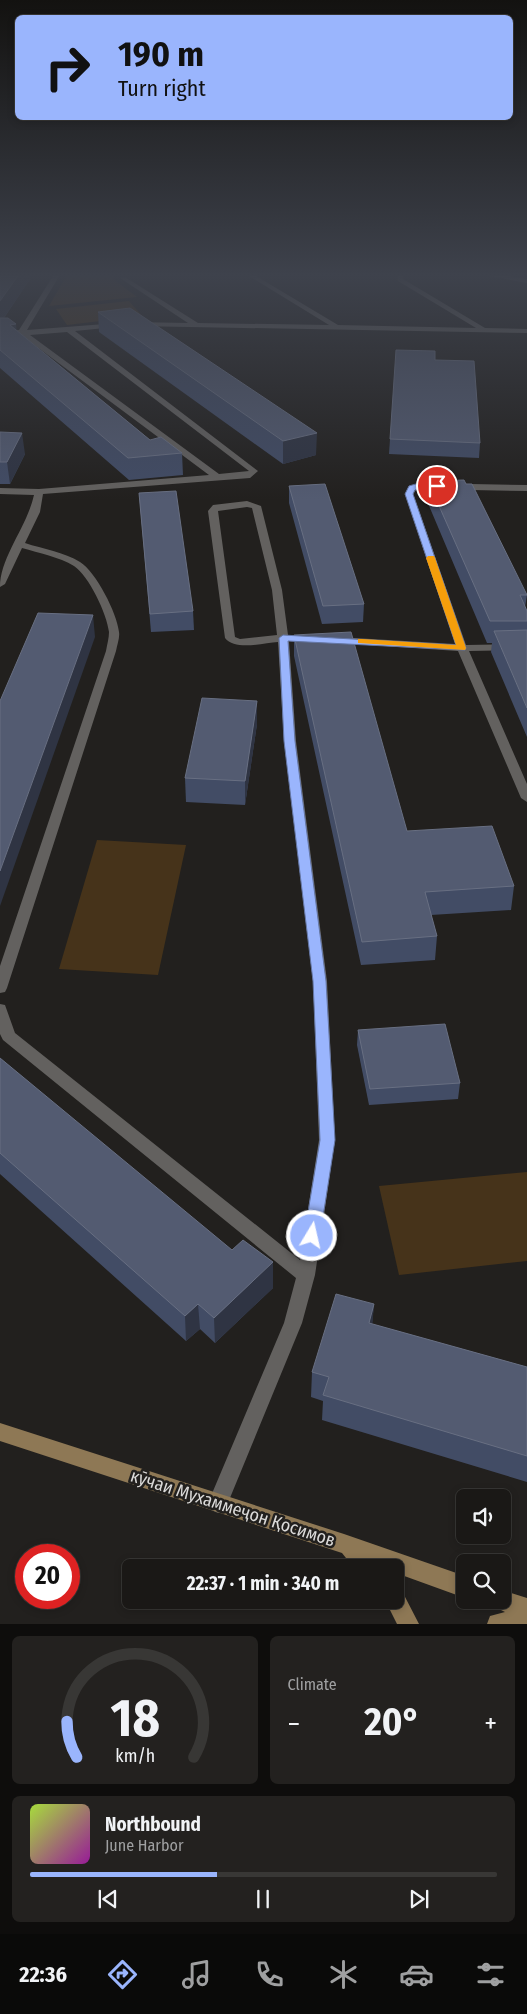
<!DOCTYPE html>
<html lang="en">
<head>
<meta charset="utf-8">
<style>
	body { margin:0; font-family:"Fira Sans Condensed",sans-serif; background:#23211f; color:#f1f3f6; height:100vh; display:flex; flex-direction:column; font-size:19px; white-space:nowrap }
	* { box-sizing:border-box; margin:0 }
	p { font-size:16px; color:#9fa0a1 }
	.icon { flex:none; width:28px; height:28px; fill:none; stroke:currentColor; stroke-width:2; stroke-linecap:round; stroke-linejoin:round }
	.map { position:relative; height:1624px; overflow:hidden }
	.side { display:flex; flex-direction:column; gap:12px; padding:12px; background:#0e0d0c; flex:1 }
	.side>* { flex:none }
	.guide { position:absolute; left:15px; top:15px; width:498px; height:105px; border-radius:8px; box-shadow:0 2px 8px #0003,0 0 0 1px #383735; background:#9ab5fd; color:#111; overflow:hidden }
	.fabs { position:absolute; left:456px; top:1489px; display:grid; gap:10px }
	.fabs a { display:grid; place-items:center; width:55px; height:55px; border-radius:8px; background:#1a1816; box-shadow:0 2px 8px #0003,0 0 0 1px #383735; font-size:25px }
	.speed { position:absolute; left:15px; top:1544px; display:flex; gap:10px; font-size:25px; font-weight:700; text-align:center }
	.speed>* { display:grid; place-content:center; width:65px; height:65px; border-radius:50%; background:#1a1816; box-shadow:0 2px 8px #0003,0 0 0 1px #383735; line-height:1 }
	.speed .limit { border:8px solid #d22; background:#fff; color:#111 }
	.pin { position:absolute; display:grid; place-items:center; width:42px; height:42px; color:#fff; margin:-21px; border:2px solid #fff; border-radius:50%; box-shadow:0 1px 5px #0007 }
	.me { position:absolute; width:55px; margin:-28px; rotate:9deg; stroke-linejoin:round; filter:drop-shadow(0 0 4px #0008) }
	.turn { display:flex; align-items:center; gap:18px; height:105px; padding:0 20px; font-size:22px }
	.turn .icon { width:65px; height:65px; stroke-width:2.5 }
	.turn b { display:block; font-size:35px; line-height:42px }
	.big { font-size:38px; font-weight:700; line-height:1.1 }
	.side .widget { flex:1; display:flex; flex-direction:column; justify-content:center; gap:8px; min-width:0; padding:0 18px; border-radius:8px; background:#23211f }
	.side .dial { align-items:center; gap:0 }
	.dial svg { height:130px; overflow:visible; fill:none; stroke:#383735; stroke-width:7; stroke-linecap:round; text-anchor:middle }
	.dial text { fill:#f1f3f6; stroke:none }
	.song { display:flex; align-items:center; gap:15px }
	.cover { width:60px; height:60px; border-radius:8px; background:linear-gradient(135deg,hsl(80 70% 55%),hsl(300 70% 35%)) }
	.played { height:5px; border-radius:2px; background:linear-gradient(90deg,#9ab5fd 40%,#383735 40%) }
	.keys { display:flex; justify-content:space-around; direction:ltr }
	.heat { display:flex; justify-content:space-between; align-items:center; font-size:28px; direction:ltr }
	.side .tiles { flex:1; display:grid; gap:12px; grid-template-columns:1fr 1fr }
	.widget:last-child { grid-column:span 2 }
	.trip { position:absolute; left:122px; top:1559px; width:282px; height:50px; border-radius:8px; background:#1a1816; box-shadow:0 2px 8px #0003,0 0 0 1px #383735; font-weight:700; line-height:50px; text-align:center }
	.tab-bar { display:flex; height:80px; justify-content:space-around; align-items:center; background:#0a0a09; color:#9fa0a1 }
	.tab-bar .icon { width:35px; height:35px }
	.tab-bar .selected { color:#9ab5fd }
	.tab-bar b { font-size:22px; color:#f1f3f6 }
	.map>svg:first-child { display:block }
	.green { fill:#46331a }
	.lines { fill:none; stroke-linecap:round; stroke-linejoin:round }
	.lane { fill:#63615f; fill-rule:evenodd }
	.secondary { fill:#8e7855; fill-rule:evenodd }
	.wall { fill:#424c65 }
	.shaded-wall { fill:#2f3443 }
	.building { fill:#535b71; stroke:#686f82 }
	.route { fill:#9ab5fd; stroke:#6476a4 }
	.slow { fill:#f59e0b }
	.labels { text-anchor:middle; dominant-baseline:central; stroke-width:5; stroke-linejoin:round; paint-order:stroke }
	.near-street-label { font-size:18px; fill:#dbdad9; stroke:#22201e }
</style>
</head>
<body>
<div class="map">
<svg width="527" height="1624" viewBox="0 0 527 1624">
	<rect width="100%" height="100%" fill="#22201e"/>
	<g class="green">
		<path d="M 68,273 L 116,273 L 113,279 L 137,297 L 49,306 Z"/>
		<path d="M 129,301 L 142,316 L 67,325 L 56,309 Z"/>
		<path d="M 97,840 L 186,845 L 158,975 L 59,969 Z"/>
		<path d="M 527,1172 L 527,1261 L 399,1275 L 379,1186 Z"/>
	</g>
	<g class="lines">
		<g class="lane">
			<path d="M 55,273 L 61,273 L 27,330 L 118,323 L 119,325 L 115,327 L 75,331 L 258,471 L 250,478 L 43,494 L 40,512 L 25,543 C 43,549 64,552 80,562 C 96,572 117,613 119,632 C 120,638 117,645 116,651 L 7,988 L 5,992 L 0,993 L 0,966 L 106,651 C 107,645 109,638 109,632 C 107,614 89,576 74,566 C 59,557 39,553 22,548 L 5,584 L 0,587 C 0,557 27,527 34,495 L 0,494 L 0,488 L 39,489 L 209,475 L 21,335 L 0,335 L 0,331 L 19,330 ZM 67,332 L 249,471 L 219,474 L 30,335 Z"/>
			<path d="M 244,273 L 251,273 L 338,325 L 476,328 L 398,281 L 397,273 L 403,273 L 403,279 L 485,328 L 527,329 L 527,333 L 137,326 L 134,326 L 134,322 L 188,323 L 120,278 L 125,277 L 198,323 L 329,325 Z"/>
			<path d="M 488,273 L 527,279 L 527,283 L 489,276 Z"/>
			<path d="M 419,483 L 527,485 L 527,491 L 419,489 L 416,490 L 413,494 L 466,645 L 527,644 L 527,650 L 469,651 L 527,784 L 527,802 L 521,798 L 458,651 L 338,643 L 333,640 L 338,637 L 455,644 L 405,494 L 409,486 Z"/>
			<path d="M 247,501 L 261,506 L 282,590 L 288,635 L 310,636 L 315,639 L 310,642 L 289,641 L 296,741 L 327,981 L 335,1140 L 315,1275 L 302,1323 L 225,1510 L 218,1513 L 211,1510 L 208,1503 L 284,1323 L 296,1278 L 3,1040 L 0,1034 L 0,1004 L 5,1005 L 15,1033 L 300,1260 L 319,1140 L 313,981 L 284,741 L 278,642 C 263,643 235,651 225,638 L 208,511 L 213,505 ZM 247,507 L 252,508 L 272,590 L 277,635 L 240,639 L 235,637 L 218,511 Z"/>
		</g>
		<g class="secondary">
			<path d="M 0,1423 L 344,1534 L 465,1576 L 465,1598 L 396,1573 L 396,1568 L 354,1568 L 342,1553 L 0,1441 Z"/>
			<path d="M 396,1590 L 403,1593 L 419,1624 L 397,1624 L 385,1600 L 396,1600 Z"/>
			<path d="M 502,1590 L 527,1598 L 527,1624 L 487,1624 L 490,1616 L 505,1612 L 495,1607 L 491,1600 L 502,1600 Z"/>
		</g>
	</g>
	<g class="wall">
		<path d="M 0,273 L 34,273 L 4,318 L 16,324 L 16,330 L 150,440 L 182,453 L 183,475 L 129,480 L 0,368 Z"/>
		<path d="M 407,273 L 437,273 L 437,274 Z"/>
		<path d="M 512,273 L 527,273 L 527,276 L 512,275 Z"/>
		<path d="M 98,312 L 316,455 L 283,464 L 99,332 Z"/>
		<path d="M 435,360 L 480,443 L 479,458 L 389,454 L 390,439 Z"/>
		<path d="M 0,432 L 25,454 L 10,484 L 0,484 Z"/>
		<path d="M 428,481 L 527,595 L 525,607 L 527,611 L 527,737 L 491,652 L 492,643 L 487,643 L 427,501 Z"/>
		<path d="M 289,486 L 364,604 L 363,622 L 322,624 L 289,503 Z"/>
		<path d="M 139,493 L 193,611 L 194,630 L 151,632 Z"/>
		<path d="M 294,635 L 407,831 L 514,886 L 511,910 L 431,915 L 437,936 L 435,960 L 361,965 L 294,656 Z"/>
		<path d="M 257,701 L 257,724 L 245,805 L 186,802 L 185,778 Z"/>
		<path d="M 358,1030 L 460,1083 L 458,1099 L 369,1105 L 357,1045 Z"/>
		<path d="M 0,1058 L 273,1288 L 215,1343 L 200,1329 L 186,1341 L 0,1174 Z"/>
		<path d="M 374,1304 L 372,1324 L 527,1367 L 527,1482 L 322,1420 L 323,1401 L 311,1397 L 312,1372 Z"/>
	</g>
	<g class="shaded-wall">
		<path d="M 20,273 L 34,273 L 1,322 L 0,329 L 0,301 Z"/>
		<path d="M 16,324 L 18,343 L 10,325 Z"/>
		<path d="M 22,433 L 25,454 L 10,484 L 7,462 Z"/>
		<path d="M 317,433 L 316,455 L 283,464 L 283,441 Z"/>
		<path d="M 93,615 L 95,637 L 0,906 L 0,871 Z"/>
		<path d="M 257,701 L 257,724 L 245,805 L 245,781 Z"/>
		<path d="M 273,1262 L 273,1288 L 215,1343 L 214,1318 Z"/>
		<path d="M 198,1304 L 200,1329 L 186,1341 L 185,1316 Z"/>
		<path d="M 374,1304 L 372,1329 L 369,1323 Z"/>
	</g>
	<g class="building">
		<path d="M 0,273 L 20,273 L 0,301 Z"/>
		<path d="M 130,308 L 317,433 L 283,441 L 98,312 Z"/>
		<path d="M 0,318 L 8,318 L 16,324 L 10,325 L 150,440 L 161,437 L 182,453 L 128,458 L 0,350 Z"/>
		<path d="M 396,350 L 435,351 L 435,360 L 474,361 L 480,443 L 390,439 Z"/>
		<path d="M 0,432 L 22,433 L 7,462 L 0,462 Z"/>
		<path d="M 464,480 L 466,484 L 472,484 L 527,595 L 520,595 L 527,611 L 527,621 L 490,621 L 428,481 Z"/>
		<path d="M 325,484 L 364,604 L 323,606 L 289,486 Z"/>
		<path d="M 176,491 L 193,611 L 150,614 L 139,493 Z"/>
		<path d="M 38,613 L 93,615 L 0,871 L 0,701 Z"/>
		<path d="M 527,630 L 527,708 L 494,631 Z"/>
		<path d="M 351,632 L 407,831 L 492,826 L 514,886 L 425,892 L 437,936 L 362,942 L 294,635 Z"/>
		<path d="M 202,698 L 257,701 L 245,781 L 185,778 Z"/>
		<path d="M 445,1024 L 460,1083 L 370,1089 L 358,1030 Z"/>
		<path d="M 0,1058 L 232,1250 L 243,1240 L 273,1262 L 214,1318 L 198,1304 L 185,1316 L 0,1153 Z"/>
		<path d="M 336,1294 L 374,1304 L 369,1323 L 527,1367 L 527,1456 L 323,1395 L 329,1377 L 312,1372 Z"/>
	</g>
	<linearGradient id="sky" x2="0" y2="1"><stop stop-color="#131210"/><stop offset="0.55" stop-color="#3e424c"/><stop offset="1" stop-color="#3e424c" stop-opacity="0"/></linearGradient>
	<rect width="527" height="500" fill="url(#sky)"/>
	<path class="route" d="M 419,483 L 437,484 L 441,486 C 434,491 423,487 415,490 L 413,494 L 466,648 L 465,650 L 288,641 L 295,741 L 326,981 L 335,1140 L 320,1236 L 318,1241 L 312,1243 L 307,1241 L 304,1236 L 320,1140 L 313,981 L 284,741 L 279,638 L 283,635 L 456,645 L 405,494 L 409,486 Z"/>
	<path class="slow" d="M 428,556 L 434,556 L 435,558 L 466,648 L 465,650 L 358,643 L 358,639 L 362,639 L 456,645 L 426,558 Z"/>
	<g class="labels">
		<g class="near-street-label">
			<text transform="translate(233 1508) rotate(18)">кӯчаи Мухаммеҷон Қосимов</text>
		</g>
	</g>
</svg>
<div class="fabs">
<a><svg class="icon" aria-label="sound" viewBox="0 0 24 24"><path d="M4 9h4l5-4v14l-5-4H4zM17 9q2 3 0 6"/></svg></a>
<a><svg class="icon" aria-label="search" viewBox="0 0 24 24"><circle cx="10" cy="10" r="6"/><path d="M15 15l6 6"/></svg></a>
</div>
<div class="speed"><div class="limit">20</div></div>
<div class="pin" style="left:437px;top:486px;background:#d93025"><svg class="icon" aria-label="arrive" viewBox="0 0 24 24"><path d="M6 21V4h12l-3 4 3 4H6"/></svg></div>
<svg class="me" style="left:312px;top:1236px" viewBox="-20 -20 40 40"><circle r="17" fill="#9ab5fd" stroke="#fff" stroke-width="3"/><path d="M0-11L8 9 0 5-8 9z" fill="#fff"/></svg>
<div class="trip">22:37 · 1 min · 340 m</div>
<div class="guide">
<div class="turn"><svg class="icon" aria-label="right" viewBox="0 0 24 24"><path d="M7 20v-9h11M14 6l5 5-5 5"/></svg><div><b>190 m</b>Turn right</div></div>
</div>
</div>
<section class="side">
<div class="tiles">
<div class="widget dial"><svg viewBox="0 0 100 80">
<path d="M14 69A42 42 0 1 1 86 69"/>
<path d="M14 69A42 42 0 0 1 8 47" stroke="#9ab5fd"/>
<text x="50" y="56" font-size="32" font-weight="700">18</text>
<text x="50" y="72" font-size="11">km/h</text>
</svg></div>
<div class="widget"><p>Climate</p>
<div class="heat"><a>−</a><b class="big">20°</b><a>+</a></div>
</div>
<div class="widget">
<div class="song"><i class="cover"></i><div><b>Northbound</b><p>June Harbor</p></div></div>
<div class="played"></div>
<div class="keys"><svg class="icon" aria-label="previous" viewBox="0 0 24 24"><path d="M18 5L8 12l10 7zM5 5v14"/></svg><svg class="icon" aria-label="pause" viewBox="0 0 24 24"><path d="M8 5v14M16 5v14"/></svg><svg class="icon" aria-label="next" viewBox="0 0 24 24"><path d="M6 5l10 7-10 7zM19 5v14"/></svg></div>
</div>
</div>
</section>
<nav class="tab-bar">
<b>22:36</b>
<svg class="icon selected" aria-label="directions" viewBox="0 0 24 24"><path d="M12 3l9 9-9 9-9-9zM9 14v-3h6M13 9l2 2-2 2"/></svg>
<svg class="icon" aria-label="music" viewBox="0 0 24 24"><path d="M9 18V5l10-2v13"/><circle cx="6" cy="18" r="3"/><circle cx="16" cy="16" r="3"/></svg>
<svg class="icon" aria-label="phone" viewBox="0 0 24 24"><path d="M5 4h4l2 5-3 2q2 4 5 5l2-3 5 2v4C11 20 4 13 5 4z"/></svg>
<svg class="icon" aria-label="climate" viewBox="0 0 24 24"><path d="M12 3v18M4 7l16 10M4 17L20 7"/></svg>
<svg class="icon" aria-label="car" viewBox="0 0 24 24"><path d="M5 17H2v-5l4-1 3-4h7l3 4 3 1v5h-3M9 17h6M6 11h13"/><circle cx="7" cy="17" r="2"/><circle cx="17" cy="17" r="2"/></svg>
<svg class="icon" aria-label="filters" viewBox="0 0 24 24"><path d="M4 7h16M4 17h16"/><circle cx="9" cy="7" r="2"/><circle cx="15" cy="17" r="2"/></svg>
</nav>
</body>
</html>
